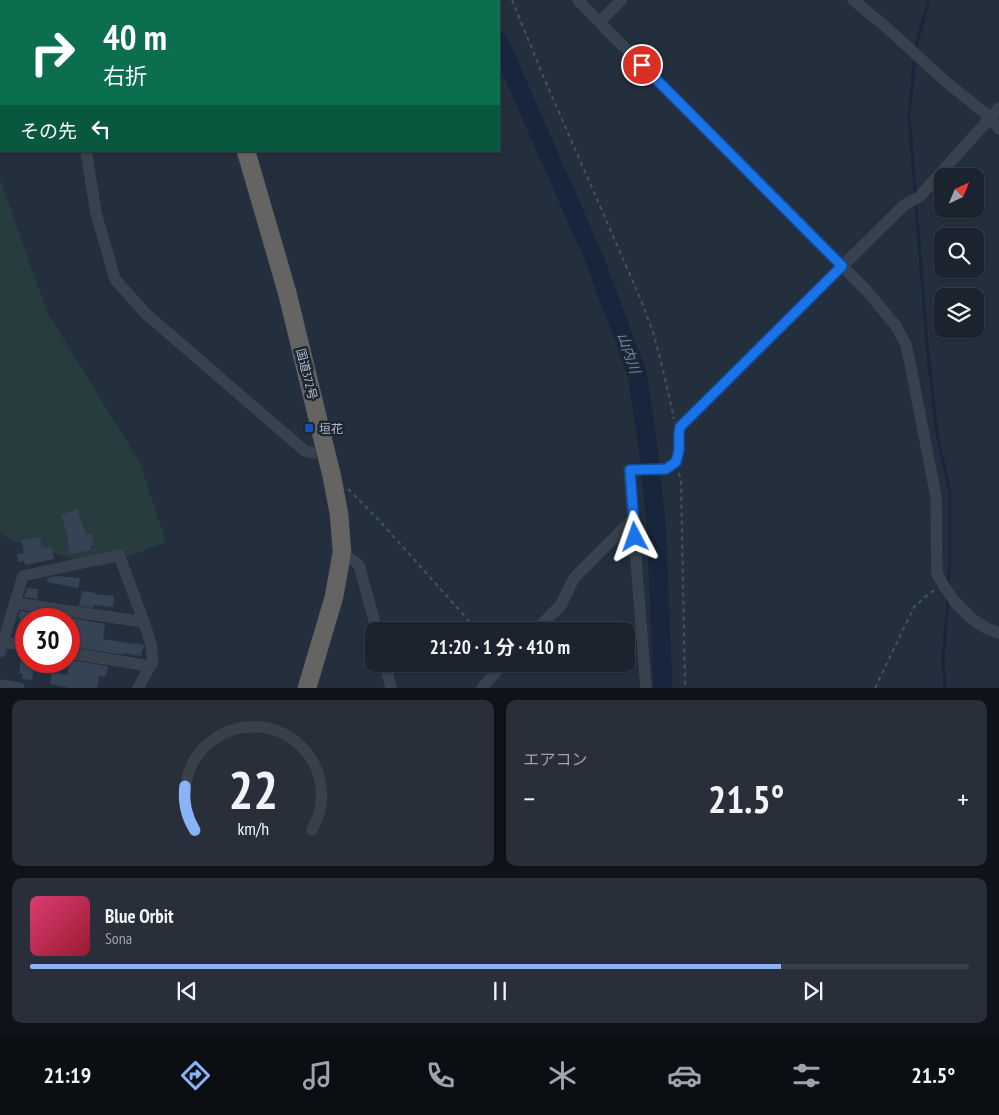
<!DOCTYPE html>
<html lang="ja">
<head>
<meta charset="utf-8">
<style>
	body { margin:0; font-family:"PT Sans Narrow","Noto Sans JP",sans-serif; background:#282f3a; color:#f1f3f6; height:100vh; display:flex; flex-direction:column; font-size:19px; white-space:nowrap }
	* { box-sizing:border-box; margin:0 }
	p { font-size:16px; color:#a0a4aa }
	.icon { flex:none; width:28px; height:28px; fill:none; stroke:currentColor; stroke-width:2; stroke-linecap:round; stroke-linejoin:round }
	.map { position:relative; height:688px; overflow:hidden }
	.drawer { display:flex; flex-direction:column; gap:12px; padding:12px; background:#0f1319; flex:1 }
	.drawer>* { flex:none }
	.banner { position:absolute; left:0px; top:0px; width:500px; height:152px; box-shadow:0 1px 4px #0004,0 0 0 1px #39404a; background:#0b6e4f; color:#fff; overflow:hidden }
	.needle { width:32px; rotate:44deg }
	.fabs { position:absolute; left:934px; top:168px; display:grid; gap:10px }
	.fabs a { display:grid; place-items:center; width:50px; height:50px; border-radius:10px; background:#1b232e; box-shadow:0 1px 4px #0004,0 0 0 1px #39404a; font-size:25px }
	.speed { position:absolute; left:15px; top:608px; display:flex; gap:10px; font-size:25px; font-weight:700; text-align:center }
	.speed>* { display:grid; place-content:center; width:65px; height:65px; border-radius:50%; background:#1b232e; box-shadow:0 1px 4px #0004,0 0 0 1px #39404a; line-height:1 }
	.speed .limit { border:8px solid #d22; background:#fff; color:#111 }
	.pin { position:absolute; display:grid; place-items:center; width:42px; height:42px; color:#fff; margin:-21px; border:2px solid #fff; border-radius:50%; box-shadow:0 1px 5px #0007 }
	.me { position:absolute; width:55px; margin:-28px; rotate:356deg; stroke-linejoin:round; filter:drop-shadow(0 0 4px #0008) }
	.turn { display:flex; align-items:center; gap:18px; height:105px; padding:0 20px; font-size:22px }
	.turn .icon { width:65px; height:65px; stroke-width:2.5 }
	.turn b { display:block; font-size:35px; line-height:42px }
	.then { display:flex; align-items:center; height:48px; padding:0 20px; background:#0003; gap:10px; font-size:19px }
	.big { font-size:38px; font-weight:700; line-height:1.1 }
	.drawer .card { flex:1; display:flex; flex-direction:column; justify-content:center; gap:8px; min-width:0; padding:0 18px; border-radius:10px; background:#282f3a }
	.drawer .dial { align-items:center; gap:0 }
	.dial svg { height:130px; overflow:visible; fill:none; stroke:#39404a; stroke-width:7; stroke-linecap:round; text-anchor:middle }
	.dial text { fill:#f1f3f6; stroke:none }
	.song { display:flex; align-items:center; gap:15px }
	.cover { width:60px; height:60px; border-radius:8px; background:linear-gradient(135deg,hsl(340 70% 55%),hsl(350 70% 35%)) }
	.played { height:5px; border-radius:2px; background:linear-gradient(90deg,#8ab4f8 80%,#39404a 80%) }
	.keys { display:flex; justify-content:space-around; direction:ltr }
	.heat { display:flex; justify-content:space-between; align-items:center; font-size:28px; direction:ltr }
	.drawer .tiles { flex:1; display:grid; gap:12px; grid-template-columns:1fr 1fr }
	.card:last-child { grid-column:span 2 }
	.trip { position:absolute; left:365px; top:622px; width:270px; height:50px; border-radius:10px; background:#1b232e; box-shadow:0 1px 4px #0004,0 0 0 1px #39404a; font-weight:700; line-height:50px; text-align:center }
	.tab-bar { display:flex; height:80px; justify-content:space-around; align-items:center; background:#0b0e12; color:#a0a4aa }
	.tab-bar .icon { width:35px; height:35px }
	.tab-bar .on { color:#8ab4f8 }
	.tab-bar b { font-size:22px; color:#f1f3f6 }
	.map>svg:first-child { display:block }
	.green { fill:#263c3f }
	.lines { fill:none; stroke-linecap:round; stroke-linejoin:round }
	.stream { stroke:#17263c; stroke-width:3 }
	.river { stroke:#17263c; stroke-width:19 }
	.building { fill:#364354 }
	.minor-casing { stroke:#414a57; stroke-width:11 }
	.trunk-casing { stroke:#434c59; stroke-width:19 }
	.path { stroke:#3f5557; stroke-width:2; stroke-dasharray:4 4; stroke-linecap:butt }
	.minor { stroke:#38414e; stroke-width:10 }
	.trunk { stroke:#656462; stroke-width:18 }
	.route-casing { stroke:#114b97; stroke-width:12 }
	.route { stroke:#1a73e8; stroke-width:9 }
	.transit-dot { fill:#1a4fb4; stroke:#1d2633; stroke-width:2 }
	.labels { text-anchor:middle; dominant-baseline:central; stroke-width:5; stroke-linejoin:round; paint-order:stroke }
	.street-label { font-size:12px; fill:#b4bcc9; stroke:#1d2633 }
	.poi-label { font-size:12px; fill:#b4bcc9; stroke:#1d2633; text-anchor:start }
	.water-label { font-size:14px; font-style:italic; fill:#6d86a8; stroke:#1d2633 }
</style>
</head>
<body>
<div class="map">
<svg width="999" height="688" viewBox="0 0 999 688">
	<rect width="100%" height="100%" fill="#242f3e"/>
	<path class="green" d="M 0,179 L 47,312 L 140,463 L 166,542 L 99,567 L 11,540 L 0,533 Z"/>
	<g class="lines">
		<g class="stream">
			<path d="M 916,50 L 917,42 L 929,0"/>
			<path d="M 915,56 L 909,116 L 928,355 L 937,434 L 950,492 L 950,563 L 948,587"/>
			<path d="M 945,688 L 943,660 L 948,596"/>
		</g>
		<g class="river">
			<path d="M 479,0 L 480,1"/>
			<path d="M 499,42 L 594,258 L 637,373 L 647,440 L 656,522 L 663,688"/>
		</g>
	</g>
	<g class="building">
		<path d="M 77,509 L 86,535 L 92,534 L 94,545 L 90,545 L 91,550 L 70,554 L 67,540 L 69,539 L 61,515 Z"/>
		<path d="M 40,537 L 42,547 L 45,547 L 45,549 L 52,547 L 54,559 L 25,565 L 24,561 L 18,562 L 17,554 L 24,553 L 22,540 Z"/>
		<path d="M 57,576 L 80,578 L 78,588 L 47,582 L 48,578 Z"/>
		<path d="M 27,588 L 38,589 L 37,599 L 24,597 Z"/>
		<path d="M 82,591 L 96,593 L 95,594 L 114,596 L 113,607 L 94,605 L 93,608 L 79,606 Z"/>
		<path d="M 20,611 L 35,613 L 35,619 L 26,619 L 26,637 L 17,636 L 20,619 L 20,617 L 18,617 Z"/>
		<path d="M 72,618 L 105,624 L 103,639 L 134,644 L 135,643 L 144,645 L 141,656 L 124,653 L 124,655 L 73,647 L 73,645 L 69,645 L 69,619 Z"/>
		<path d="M 21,660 L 35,661 L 32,680 L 22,679 L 23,674 L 19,673 Z"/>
		<path d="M 70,660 L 108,666 L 107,674 L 105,673 L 105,677 L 99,676 L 97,688 L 69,688 L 50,684 L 52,672 L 67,675 Z"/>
	</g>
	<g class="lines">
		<g class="minor-casing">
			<g id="minor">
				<path d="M 47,0 L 48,1"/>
				<path d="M 578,0 L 596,19 L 601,22"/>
				<path d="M 621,0 L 603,18 L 601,22 L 602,25 L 842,266 L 867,291 L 896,326 L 906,345 L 910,363 L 936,497 L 937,574 L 944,586 L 955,602 L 972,619 L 986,628 L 999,633"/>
				<path d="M 853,0 L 886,27 L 946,82 L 990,117 L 999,129"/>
				<path d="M 86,151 L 96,213 L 115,279 L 145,313 L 305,451 L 314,453 L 326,451"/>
				<path d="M 342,552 L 359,565 L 377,631"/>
				<path d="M 15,603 L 144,622"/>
				<path d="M 535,631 L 561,605 L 574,578 L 634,518"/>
				<path d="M 3,642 L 26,646"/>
				<path d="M 0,652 L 23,576 L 119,555 L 144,622 L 151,644 L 153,661 L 138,688"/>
				<path d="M 69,653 L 144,665 L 149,668"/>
				<path d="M 385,664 L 391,688"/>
				<path d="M 0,685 L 19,688"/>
				<path d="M 482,688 L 503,664"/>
				<path d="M 646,688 L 629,470 L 666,469 L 676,462 L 679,450 L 679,434 L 680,427 L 904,205 L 919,197 L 999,108"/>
			</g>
		</g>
		<g class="trunk-casing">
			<g id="trunk">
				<path d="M 207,0 L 208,1"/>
				<path d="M 246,151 L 287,292 L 332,477 L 339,514 L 342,552 L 334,597 L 307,688"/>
			</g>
		</g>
		<g class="path">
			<path d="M 352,0 L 353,1"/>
			<path d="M 512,0 L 544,78 L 641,300 L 654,335 L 665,378 L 674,419"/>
			<path d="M 412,1 L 413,0"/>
			<path d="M 679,473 L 681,481 L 685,688"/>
			<path d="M 348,489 L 377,518 L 478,631"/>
			<path d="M 875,688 L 914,607 L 930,593 L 935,590"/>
		</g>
		<use href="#minor" class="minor"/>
		<use href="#trunk" class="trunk"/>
	</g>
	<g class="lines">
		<g class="route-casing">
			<path id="route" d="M 635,537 L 630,470 L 666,469 L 676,462 L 679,450 L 679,434 L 680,427 L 842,266 L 642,65"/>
		</g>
		<use href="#route" class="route"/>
	</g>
	<rect class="transit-dot" x="304" y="423" width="10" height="10" rx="2.5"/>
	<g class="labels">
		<g class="street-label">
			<text transform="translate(307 374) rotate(76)">国道372号</text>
		</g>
		<g class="poi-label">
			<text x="319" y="428">垣花</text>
		</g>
		<g class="water-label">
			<text transform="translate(629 353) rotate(71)">山内川</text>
		</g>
	</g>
</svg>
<div class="fabs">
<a><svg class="needle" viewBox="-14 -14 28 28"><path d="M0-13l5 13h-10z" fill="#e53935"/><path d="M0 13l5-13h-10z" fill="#a0a4aa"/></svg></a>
<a><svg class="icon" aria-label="search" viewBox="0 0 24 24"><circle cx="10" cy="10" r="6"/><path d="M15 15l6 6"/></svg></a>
<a><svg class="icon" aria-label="layers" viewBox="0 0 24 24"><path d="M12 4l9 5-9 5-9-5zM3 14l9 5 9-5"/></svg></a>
</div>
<div class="speed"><div class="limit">30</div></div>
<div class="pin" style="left:642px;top:65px;background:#d93025"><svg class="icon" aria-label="arrive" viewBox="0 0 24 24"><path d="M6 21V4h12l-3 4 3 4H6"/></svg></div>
<svg class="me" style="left:635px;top:537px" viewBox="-20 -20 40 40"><path d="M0-17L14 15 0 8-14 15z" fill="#1a73e8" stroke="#fff" stroke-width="4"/></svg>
<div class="trip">21:20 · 1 分 · 410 m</div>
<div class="banner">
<div class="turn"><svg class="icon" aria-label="right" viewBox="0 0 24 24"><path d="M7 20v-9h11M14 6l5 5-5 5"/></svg><div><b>40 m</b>右折</div></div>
<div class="then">その先<svg class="icon" aria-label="left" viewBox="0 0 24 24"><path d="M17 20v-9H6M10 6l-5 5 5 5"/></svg></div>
</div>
</div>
<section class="drawer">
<div class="tiles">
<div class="card dial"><svg viewBox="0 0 100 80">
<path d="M14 69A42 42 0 1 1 86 69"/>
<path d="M14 69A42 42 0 0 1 8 42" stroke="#8ab4f8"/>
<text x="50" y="56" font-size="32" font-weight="700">22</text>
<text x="50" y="72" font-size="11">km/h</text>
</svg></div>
<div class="card"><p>エアコン</p>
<div class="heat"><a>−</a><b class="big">21.5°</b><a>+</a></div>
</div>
<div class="card">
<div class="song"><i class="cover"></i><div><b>Blue Orbit</b><p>Sona</p></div></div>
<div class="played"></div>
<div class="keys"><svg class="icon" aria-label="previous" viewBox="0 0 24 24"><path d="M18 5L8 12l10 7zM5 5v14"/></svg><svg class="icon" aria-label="pause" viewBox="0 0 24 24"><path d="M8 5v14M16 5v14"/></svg><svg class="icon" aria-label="next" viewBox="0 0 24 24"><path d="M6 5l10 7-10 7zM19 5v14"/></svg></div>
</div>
</div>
</section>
<nav class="tab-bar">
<b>21:19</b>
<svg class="icon on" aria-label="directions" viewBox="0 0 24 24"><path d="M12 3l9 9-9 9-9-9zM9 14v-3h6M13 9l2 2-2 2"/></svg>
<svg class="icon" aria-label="music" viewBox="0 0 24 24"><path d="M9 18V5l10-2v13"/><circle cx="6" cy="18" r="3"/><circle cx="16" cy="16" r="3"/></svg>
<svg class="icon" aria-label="phone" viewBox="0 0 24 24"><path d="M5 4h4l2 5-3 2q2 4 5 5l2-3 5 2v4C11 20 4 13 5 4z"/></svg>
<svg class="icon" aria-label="climate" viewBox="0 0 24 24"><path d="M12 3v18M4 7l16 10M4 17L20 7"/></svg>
<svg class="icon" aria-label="car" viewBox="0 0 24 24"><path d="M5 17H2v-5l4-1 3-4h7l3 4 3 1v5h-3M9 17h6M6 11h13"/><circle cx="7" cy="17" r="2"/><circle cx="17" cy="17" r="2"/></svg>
<svg class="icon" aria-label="filters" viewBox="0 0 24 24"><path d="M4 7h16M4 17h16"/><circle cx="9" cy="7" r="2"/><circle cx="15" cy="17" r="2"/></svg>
<b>21.5°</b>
</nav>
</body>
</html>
